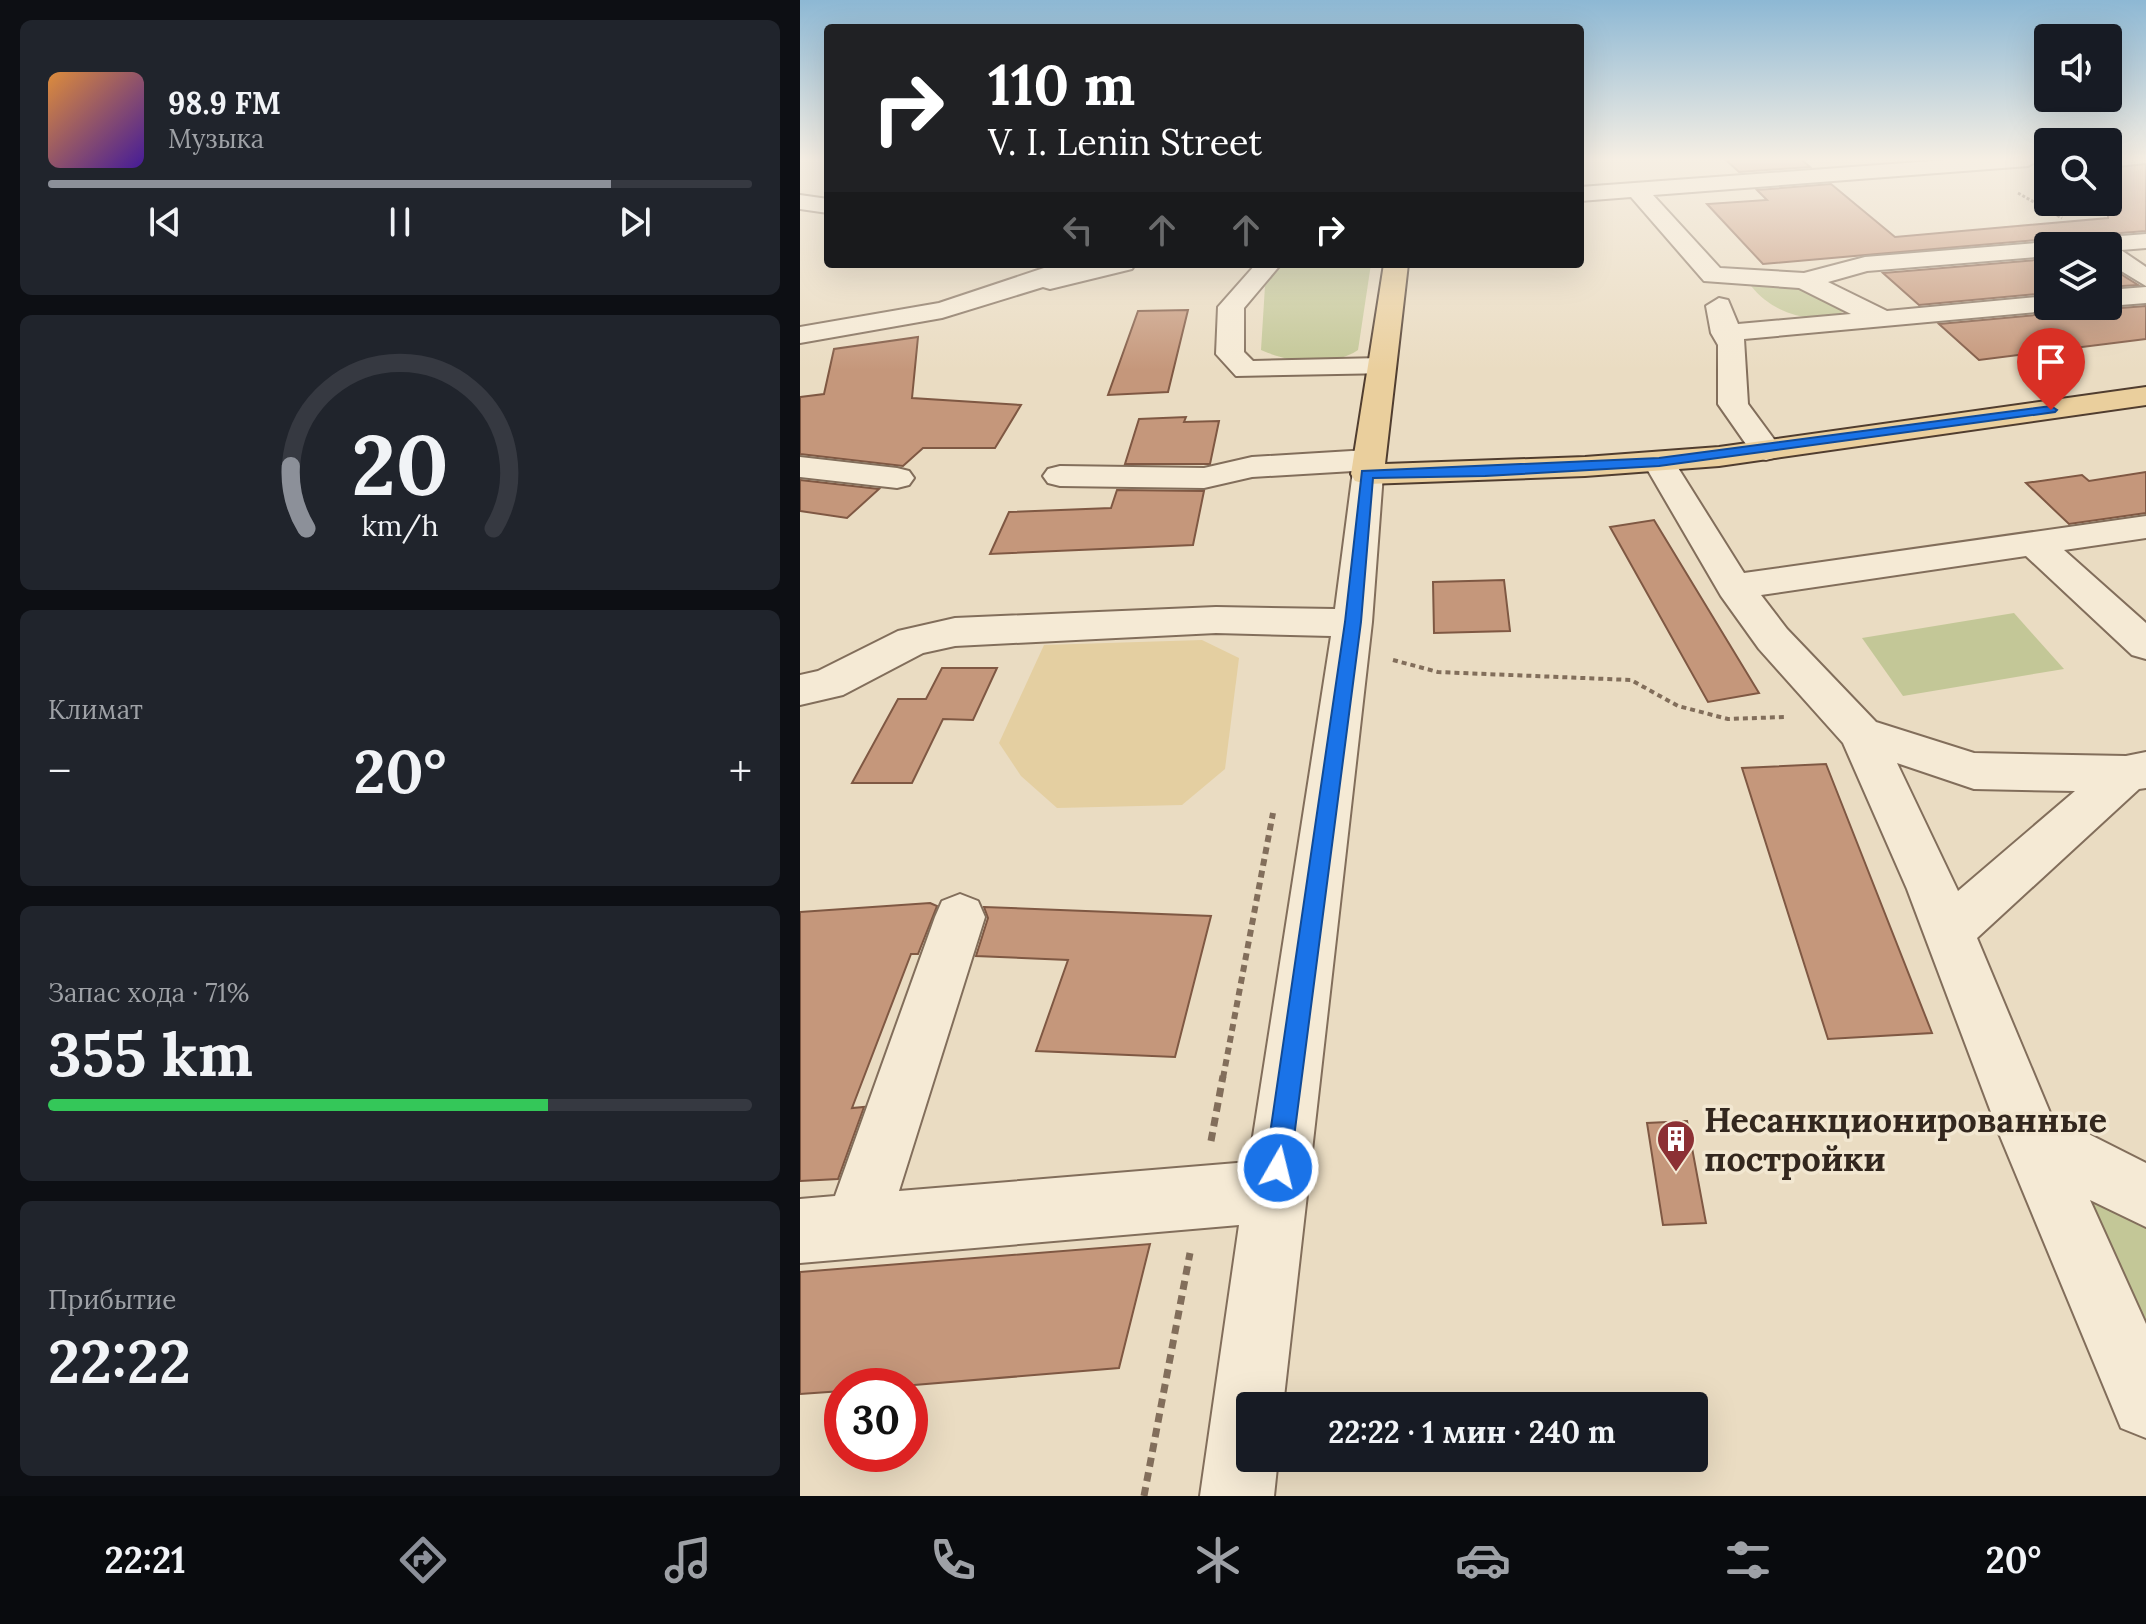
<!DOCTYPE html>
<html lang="ru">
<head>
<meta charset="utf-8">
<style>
	body { margin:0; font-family:Lora,serif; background:#20242c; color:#f1f3f6; height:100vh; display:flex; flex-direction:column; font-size:30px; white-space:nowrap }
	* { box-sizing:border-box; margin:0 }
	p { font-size:26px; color:#9ea1a6 }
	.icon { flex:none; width:44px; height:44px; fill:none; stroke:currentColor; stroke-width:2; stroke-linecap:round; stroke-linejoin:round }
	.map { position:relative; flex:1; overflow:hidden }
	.details { display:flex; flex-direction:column; gap:20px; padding:20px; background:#0d0f14; width:800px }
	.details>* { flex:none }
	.top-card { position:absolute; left:24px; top:24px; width:760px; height:244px; border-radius:8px; box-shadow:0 8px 32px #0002; background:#202124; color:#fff; overflow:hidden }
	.fabs { position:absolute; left:1234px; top:24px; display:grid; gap:16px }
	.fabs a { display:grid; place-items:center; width:88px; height:88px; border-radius:8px; background:#171b24; box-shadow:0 8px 32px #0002; font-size:40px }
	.speed { position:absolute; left:24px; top:1368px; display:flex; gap:16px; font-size:40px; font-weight:700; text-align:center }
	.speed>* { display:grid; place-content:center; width:104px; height:104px; border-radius:50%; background:#171b24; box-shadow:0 8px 32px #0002; line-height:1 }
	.speed .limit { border:12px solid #d22; background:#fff; color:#111 }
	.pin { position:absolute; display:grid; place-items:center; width:68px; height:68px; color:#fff; margin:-82px -34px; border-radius:50% 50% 50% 0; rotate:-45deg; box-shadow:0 0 8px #0007 }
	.pin .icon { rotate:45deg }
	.me { position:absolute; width:88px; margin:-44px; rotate:8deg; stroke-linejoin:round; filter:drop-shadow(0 0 6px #0008) }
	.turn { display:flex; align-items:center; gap:28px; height:168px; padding:0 32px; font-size:36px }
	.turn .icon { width:104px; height:104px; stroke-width:2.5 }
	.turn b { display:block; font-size:56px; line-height:68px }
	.lanes { display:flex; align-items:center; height:76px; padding:0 32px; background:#0003; justify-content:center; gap:40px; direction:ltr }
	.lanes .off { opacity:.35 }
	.big { font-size:60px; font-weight:700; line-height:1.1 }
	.details .card { flex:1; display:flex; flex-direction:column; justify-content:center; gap:12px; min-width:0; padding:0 28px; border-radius:12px; background:#20242c }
	.details .dial { align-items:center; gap:0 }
	.dial svg { height:208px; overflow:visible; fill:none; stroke:#363941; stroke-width:7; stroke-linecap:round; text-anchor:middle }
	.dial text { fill:#f1f3f6; stroke:none }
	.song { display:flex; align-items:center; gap:24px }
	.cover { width:96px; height:96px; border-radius:12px; background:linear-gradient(135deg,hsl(30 70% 55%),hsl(260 70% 35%)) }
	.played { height:8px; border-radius:4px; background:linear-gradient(90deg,#8c9099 80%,#363941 80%) }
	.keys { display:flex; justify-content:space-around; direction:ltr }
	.heat { display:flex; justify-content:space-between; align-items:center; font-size:44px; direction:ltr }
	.charge { height:12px; border-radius:6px; background:linear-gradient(90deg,#34c759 71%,#363941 0) }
	.trip { position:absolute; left:436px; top:1392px; width:472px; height:80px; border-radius:8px; background:#171b24; box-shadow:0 8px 32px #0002; font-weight:700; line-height:80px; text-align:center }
	.dock { display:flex; height:128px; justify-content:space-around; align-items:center; background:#090b0e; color:#9ea1a6 }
	.dock .icon { width:56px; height:56px }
	.dock .on { color:#8c9099 }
	.dock b { font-size:36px; color:#f1f3f6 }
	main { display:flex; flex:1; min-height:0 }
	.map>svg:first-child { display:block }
	.green { fill:#c3c797 }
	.sand { fill:#e4cfa1 }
	.building { fill:#c5977b; stroke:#7f5843; stroke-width:2 }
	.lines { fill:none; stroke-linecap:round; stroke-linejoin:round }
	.minor-casing { stroke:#826e5b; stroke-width:4 }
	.major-casing { stroke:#503d2f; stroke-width:4 }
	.path-far3 { stroke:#826e5b; stroke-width:3; stroke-dasharray:3 2; stroke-linecap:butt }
	.path-far2 { stroke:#826e5b; stroke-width:4; stroke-dasharray:5 4; stroke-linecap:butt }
	.path-far1 { stroke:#826e5b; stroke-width:6; stroke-dasharray:7 5; stroke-linecap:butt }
	.path { stroke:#826e5b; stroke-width:7; stroke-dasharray:9 6; stroke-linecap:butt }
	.minor { fill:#f5ead5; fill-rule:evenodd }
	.major { fill:#eacf9d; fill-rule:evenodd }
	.route { fill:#1a73e8; stroke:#114b97; stroke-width:2 }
	.labels { text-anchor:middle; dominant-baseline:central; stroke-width:7; stroke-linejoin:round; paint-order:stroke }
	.near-poi-label { font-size:34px; font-weight:bold; fill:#33271e; stroke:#f2e7d1; text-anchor:start }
</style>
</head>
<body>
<main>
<section class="details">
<div class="card">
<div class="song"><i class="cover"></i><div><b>98.9 FM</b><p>Музыка</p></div></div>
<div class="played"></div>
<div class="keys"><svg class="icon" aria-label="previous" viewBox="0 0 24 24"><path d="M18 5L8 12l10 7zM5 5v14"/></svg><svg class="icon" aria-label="pause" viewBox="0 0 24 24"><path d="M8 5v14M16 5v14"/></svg><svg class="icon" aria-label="next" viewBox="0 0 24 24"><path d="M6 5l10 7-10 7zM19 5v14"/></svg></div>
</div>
<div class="card dial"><svg viewBox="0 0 100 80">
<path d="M14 69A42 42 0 1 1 86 69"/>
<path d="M14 69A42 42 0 0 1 8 45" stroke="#8c9099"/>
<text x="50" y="56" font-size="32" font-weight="700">20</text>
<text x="50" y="72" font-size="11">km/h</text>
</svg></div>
<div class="card"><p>Климат</p>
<div class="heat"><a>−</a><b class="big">20°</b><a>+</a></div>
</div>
<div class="card"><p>Запас хода · 71%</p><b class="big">355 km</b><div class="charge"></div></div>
<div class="card"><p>Прибытие</p><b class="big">22:22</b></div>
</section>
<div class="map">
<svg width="1346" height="1496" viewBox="0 0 1346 1496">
	<rect width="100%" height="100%" fill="#eadcc2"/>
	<g class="green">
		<path d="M 481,264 L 571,264 L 558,350 C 531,368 490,363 461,350 L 465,286 Z"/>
		<path d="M 984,280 L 1049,309 C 1016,327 974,315 951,286 L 957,281 Z"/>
		<path d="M 1214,613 L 1264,669 L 1103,696 L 1062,638 Z"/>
		<path d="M 1282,1191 L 1346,1217 L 1346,1350 Z"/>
	</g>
	<path class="sand" d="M 402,640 L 439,658 L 425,769 L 382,805 L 257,808 L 221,776 L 199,743 L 244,645 Z"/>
	<g class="building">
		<path d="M 926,160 L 1002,160 L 1010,167 L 939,172 Z"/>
		<path d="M 1346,164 L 1346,231 L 1284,236 L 1269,246 L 1248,239 L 963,264 L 907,204 L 967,200 L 957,190 L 1031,184 L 1095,237 L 1308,218 L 1308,168 Z"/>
		<path d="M 1248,259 L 1248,293 L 1119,305 L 1083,273 Z"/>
		<path d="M 1308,266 L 1338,285 L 1308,287 Z"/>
		<path d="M 1263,306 L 1308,309 L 1346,306 L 1346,339 L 1179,360 L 1139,324 L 1257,313 Z"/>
		<path d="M 388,310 L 368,392 L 308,395 L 338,311 Z"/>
		<path d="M 118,337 L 112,398 L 221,405 L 195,448 L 123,448 L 103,466 L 0,454 L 0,397 L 24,394 L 34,349 Z"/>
		<path d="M 386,417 L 384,422 L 419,421 L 410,464 L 325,464 L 339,419 Z"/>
		<path d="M 1346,472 L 1346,513 L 1269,524 L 1226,483 L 1282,475 L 1289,481 Z"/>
		<path d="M 0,480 L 79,489 L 47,518 L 0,511 Z"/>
		<path d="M 317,490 L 404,491 L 393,545 L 190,554 L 209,512 L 311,508 Z"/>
		<path d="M 854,520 L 959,693 L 908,702 L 810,527 Z"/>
		<path d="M 704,580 L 710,631 L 634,633 L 633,582 Z"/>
		<path d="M 142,668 L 197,668 L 173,720 L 143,719 L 112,783 L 52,783 L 98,699 L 126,699 Z"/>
		<path d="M 1026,764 L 1132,1033 L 1028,1039 L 942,768 Z"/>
		<path d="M 130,903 L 137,906 L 118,954 L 111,954 L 52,1108 L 64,1107 L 38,1179 L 0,1181 L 0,912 Z"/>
		<path d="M 184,907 L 411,916 L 375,1057 L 236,1051 L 268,960 L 176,956 L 188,918 Z"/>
		<path d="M 887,1121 L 906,1223 L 863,1225 L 847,1123 Z"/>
		<path d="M 350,1244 L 319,1368 L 102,1386 L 42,1386 L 42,1391 L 0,1394 L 0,1272 Z"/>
	</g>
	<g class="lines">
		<g class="minor-casing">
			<g id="minor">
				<path d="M 1146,160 L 1238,160 L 1228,166 L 853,195 L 920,268 L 1004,273 L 1065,257 L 1248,242 L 1258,246 L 1248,246 L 1248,256 L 1067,271 L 1028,282 L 1087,311 L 1248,296 L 1248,306 L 1260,306 L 1257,310 L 944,339 L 948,404 L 982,450 L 977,457 L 966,460 L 955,457 L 918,404 L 918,345 L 911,333 L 906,306 L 919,298 L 928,300 L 938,324 L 1051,314 L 999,288 L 904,281 L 831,197 L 780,201 L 780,187 Z"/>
				<path d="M 0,195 L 28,199 L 28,213 L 0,209 Z"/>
				<path d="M 1346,234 L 1346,248 L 1321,250 L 1346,267 L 1346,286 L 1308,263 L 1308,246 L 1272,246 L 1284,239 Z"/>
				<path d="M 256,264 L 335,264 L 332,269 L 250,289 L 243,287 L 142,318 L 0,343 L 0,327 L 139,303 Z"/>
				<path d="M 456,264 L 481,264 L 444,308 L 444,352 L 453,361 L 581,358 L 591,361 L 595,367 L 591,373 L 436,376 L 416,354 L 418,307 Z"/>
				<path d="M 1346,287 L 1346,303 L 1308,306 L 1308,290 Z"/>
				<path d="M 568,450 L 579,453 L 584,460 L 579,467 L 583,474 L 572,622 L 483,1406 L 450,1406 L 450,1458 L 478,1458 L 474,1496 L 400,1496 L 439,1225 L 0,1263 L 0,1199 L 35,1196 L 135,917 L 142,901 L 160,894 L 178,901 L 185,917 L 99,1191 L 449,1162 L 531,636 L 416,633 L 155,646 L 123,653 L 43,695 L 0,705 L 0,675 L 18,671 L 98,631 L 155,618 L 416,607 L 535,609 L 553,471 L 452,477 L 404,488 L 260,486 L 248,483 L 243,476 L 248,469 L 260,466 L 404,468 L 452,457 Z"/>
				<path d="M 859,452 L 870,455 L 944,573 L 1346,516 L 1346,538 L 1264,550 L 1346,623 L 1346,659 L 1332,655 L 1226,556 L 961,595 L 987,629 L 1076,722 L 1174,753 L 1326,756 L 1346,752 L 1346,788 L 1339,789 L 1177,938 L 1251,1115 L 1346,1163 L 1346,1227 L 1290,1200 L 1346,1324 L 1346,1438 L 1321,1428 L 1200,1136 L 1107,889 L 1043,743 L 959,649 L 921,596 L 843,462 L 848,455 ZM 1097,763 L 1174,789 L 1275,791 L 1158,891 Z"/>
				<path d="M 0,457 L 97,468 L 109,471 L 114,478 L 109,485 L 97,488 L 0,477 Z"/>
			</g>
		</g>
		<g class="major-casing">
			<path id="major" d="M 584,264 L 608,264 L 585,464 L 785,457 L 919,447 L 1346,387 L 1346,405 L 919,466 L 785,476 L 567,484 L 555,481 L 551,474 Z"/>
		</g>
		<path class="path-far3" d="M 1218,193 L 1262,218"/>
		<path class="path-far2" d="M 593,660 L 638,672 L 831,680 L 878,706 L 928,719 L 985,717"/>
		<path class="path-far1" d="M 423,1078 L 473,813"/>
		<g class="path">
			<path d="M 411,1141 L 423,1076"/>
			<path d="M 344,1496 L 390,1253"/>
		</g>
		<use href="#minor" class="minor"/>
		<use href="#major" class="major"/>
	</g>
	<linearGradient id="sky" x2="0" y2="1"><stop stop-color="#8db8d4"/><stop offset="0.43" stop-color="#f6efe4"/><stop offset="1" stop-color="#f6efe4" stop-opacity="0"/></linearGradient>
	<rect width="1346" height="370" fill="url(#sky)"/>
	<path class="route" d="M 1251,406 L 1257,410 L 1255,412 L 859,466 L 685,476 L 573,478 L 561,622 L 490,1168 L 487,1177 L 478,1181 L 469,1177 L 465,1168 L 545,622 L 562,471 L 859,458 Z"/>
	<defs>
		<g id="building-pin" transform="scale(2)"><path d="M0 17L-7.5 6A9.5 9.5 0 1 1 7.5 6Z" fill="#8c3034" stroke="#f2e7d1"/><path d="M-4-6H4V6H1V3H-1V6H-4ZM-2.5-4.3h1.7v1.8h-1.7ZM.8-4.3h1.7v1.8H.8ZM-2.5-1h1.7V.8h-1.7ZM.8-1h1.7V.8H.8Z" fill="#fff"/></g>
	</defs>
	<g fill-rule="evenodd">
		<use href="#building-pin" x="876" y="1139"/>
	</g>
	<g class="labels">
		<g class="near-poi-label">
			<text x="904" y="1119">Несанкционированные<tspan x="904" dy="39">постройки</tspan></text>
		</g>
	</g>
</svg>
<div class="fabs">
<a><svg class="icon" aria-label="sound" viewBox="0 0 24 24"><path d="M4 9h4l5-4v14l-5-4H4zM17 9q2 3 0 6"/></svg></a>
<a><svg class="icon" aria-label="search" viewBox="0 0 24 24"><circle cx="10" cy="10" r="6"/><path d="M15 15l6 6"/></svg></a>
<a><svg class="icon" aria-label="layers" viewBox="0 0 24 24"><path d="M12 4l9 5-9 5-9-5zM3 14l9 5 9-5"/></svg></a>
</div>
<div class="speed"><div class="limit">30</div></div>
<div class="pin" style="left:1251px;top:410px;background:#d93025"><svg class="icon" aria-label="arrive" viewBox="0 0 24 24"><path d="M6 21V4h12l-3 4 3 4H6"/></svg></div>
<svg class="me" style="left:478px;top:1168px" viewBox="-20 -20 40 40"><circle r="17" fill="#1a73e8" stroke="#fff" stroke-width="3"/><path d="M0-11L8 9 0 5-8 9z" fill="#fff"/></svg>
<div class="trip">22:22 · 1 мин · 240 m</div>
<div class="top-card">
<div class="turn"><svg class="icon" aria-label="right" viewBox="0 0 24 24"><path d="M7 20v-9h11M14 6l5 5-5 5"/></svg><div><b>110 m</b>V. I. Lenin Street</div></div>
<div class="lanes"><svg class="icon off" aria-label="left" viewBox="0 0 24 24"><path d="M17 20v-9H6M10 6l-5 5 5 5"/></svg><svg class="icon off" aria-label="ahead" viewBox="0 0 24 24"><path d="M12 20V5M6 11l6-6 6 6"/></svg><svg class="icon off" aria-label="ahead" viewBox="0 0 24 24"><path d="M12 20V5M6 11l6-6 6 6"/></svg><svg class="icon" aria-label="right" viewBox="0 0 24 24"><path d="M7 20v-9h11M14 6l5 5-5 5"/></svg></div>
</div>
</div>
</main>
<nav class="dock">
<b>22:21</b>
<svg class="icon on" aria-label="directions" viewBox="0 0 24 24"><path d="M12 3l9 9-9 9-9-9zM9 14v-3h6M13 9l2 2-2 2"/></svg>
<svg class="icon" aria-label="music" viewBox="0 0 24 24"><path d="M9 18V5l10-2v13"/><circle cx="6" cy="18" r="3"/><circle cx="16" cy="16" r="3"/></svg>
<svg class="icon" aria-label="phone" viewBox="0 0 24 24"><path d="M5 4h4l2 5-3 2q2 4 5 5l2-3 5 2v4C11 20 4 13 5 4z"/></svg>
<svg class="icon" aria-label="climate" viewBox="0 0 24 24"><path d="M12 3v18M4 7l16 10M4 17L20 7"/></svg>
<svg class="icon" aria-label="car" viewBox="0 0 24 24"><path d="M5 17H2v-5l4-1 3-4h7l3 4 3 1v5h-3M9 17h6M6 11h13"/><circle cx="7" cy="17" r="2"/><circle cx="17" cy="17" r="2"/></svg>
<svg class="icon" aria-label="filters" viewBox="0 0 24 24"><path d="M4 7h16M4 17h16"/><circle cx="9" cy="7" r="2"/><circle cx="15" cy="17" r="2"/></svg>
<b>20°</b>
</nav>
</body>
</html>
